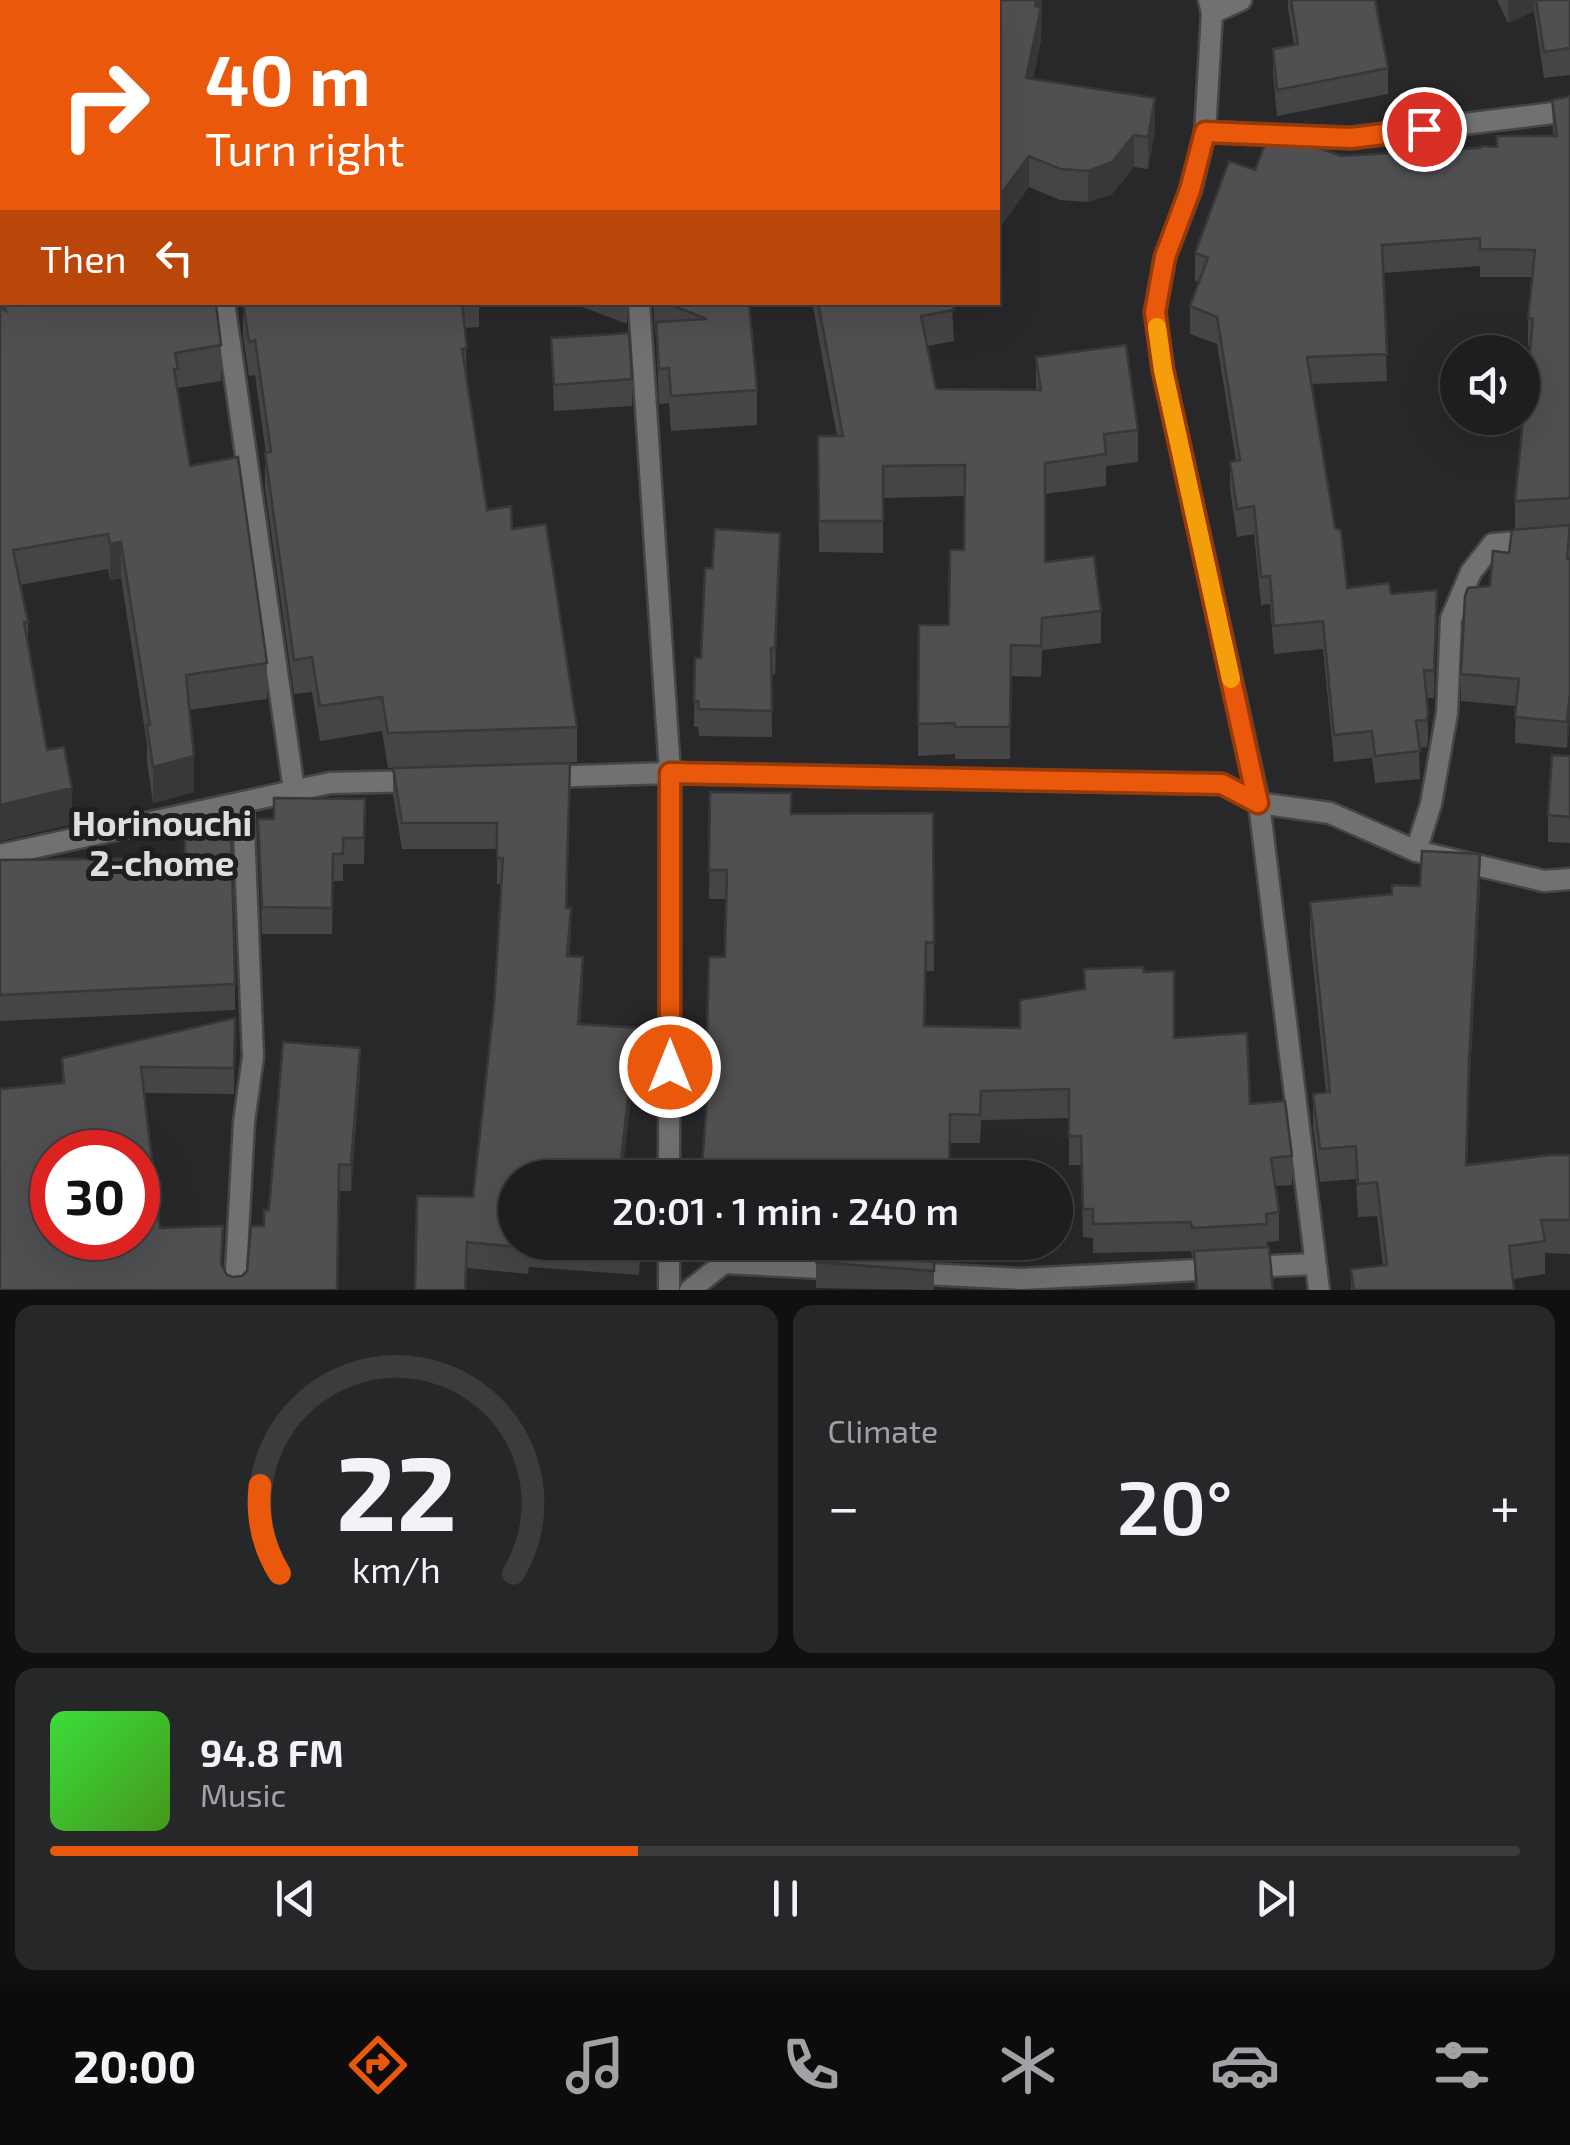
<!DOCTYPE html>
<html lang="en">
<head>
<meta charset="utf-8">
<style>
	body { margin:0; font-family:"Exo 2",sans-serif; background:#262729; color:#f1f3f6; height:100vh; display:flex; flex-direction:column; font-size:38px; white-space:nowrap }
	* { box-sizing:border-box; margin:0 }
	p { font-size:32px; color:#a1a2a5 }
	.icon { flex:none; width:55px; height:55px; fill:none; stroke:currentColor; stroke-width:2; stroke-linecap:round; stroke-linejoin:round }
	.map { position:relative; height:1290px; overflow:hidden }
	.panel { display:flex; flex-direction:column; gap:15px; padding:15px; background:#101012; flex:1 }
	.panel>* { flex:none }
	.hud { position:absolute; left:0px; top:0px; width:1000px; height:305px; box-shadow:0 10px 40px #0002,0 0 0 2px #3c3c3e; background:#ea580c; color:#fff; overflow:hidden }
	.tools { position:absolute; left:1440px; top:335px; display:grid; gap:20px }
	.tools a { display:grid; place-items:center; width:100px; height:100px; border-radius:50%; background:#1e1e20; box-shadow:0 10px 40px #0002,0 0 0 2px #3c3c3e; font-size:50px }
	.speed { position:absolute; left:30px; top:1130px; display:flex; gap:20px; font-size:50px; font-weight:700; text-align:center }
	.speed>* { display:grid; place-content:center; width:130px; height:130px; border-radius:50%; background:#1e1e20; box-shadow:0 10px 40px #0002,0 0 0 2px #3c3c3e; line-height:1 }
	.speed .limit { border:15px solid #d22; background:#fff; color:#111 }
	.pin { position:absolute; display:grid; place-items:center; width:85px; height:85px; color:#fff; margin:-42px; border:5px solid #fff; border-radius:50%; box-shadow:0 2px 10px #0007 }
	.me { position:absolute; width:110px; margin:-55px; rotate:0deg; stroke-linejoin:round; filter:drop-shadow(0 0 8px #0008) }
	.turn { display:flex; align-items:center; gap:35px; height:210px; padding:0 40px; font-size:45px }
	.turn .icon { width:130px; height:130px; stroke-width:2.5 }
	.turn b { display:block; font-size:70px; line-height:85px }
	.then { display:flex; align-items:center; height:95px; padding:0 40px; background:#0003; gap:20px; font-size:38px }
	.big { font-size:75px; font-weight:600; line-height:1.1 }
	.panel .widget { flex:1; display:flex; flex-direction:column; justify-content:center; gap:15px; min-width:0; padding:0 35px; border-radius:20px; background:#262729 }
	.panel .dial { align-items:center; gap:0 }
	.dial svg { height:260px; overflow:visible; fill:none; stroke:#3c3c3e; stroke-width:7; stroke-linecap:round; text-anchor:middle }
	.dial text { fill:#f1f3f6; stroke:none }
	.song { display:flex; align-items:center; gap:30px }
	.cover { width:120px; height:120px; border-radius:15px; background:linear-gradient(135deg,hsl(120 70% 55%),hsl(100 70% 35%)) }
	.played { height:10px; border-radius:5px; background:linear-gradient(90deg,#ea580c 40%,#3c3c3e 40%) }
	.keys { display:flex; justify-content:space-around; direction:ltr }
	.heat { display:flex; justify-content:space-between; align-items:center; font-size:55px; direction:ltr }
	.panel .tiles { flex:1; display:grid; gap:15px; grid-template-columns:1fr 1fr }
	.widget:last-child { grid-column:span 2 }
	.trip { position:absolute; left:498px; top:1160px; width:575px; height:100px; border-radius:50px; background:#1e1e20; box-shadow:0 10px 40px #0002,0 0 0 2px #3c3c3e; font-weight:600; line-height:100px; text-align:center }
	.menu { display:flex; height:160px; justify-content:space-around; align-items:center; background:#0c0c0d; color:#a1a2a5 }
	.menu .icon { width:70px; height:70px }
	.menu .current { color:#ea580c }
	.menu b { font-size:45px; color:#f1f3f6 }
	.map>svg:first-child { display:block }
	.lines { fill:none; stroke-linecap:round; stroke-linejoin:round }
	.street-casing { stroke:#464647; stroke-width:25 }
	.street { stroke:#727171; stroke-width:20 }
	.wall { fill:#454447 }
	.shaded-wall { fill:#383739 }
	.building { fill:#504f52; stroke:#383739; stroke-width:2.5; fill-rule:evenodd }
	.route-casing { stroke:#983908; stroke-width:25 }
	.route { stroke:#ea580c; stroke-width:18 }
	.slow { stroke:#f59e0b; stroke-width:18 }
	.labels { text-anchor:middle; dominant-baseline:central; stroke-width:10; stroke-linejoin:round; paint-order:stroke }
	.neighbourhood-label { font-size:35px; font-weight:bold; fill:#dedde0; stroke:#1f1e20 }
</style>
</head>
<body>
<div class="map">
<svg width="1570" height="1290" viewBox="0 0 1570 1290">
	<rect width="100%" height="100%" fill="#28282a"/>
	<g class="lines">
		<g class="street-casing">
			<g id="street">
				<path d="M 1209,0 L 1212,13 L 1205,132 L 1191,190 L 1165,257 L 1155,312 L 1163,370 L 1259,803 L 1319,1290"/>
				<path d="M 1212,13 L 1241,0"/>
				<path d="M 1205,132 L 1351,138 L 1570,111"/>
				<path d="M 224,302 L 294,790"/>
				<path d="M 639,302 L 670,773 L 669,1178"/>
				<path d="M 544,777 L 670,773 L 1222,784 L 1259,803 L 1330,813 L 1416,851 L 1544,881 L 1570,879"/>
				<path d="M 1416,851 L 1431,804 L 1447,713 L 1451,619 L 1471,572 L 1493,544 L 1570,538"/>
				<path d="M 0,855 L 330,783 L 420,781"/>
				<path d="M 1247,1267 L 1315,1264"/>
				<path d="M 907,1273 L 1021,1279 L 1218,1269"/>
				<path d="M 235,1290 L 244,1122 L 253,1057 L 243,802"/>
				<path d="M 669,1290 L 669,1242"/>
				<path d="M 690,1290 L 724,1263 L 843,1269"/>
			</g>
		</g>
		<use href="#street" class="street"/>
	</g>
	<g class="wall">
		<path d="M 1042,0 L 1041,40 L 1033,79 L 1155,130 L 1148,169 L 1134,167 L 1112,194 L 1088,202 L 1060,200 L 1029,187 L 998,230 L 998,2 Z"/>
		<path d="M 1288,0 L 1375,0 L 1388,68 L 1388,94 L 1277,116 L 1273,75 L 1273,49 L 1294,45 L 1288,9 Z"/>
		<path d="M 1497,0 L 1570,0 L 1570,75 L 1544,78 L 1534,11 L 1508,23 Z"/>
		<path d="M 1570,96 L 1570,525 L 1515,529 L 1515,501 L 1530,346 L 1528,346 L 1528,318 L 1532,277 L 1480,277 L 1480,266 L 1383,273 L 1387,381 L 1312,384 L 1335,528 L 1347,588 L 1391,594 L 1437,617 L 1434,698 L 1427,698 L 1428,740 L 1427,747 L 1419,748 L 1420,779 L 1375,783 L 1372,758 L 1334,762 L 1323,649 L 1274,654 L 1270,604 L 1261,605 L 1254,534 L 1237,537 L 1230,489 L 1230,462 L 1236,461 L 1217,344 L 1190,334 L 1190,306 L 1199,282 L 1195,281 L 1195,253 L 1255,170 L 1341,156 L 1497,147 L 1553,136 L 1552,100 Z"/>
		<path d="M 2,168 L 2,302 L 202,302 L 221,345 L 221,381 L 178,388 L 178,393 L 190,466 L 267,663 L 267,699 L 189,710 L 194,792 L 153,803 L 147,762 L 147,744 L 121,578 L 110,580 L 108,569 L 20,585 L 28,622 L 28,645 L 47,750 L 72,824 L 0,841 L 0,169 Z"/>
		<path d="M 243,302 L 479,302 L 479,327 L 465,328 L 467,379 L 487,510 L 512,529 L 577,727 L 577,762 L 388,768 L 382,731 L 320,741 L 312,692 L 294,694 L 265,488 L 265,453 L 266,453 L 255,375 L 249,376 L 243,336 Z"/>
		<path d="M 569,302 L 627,302 L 627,324 Z"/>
		<path d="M 653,302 L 749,302 L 757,390 L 757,425 L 671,431 L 669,403 L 659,404 L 656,335 L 655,334 Z"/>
		<path d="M 812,302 L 952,302 L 954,341 L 927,346 L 936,389 L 1036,390 L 1036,357 L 1138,430 L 1138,462 L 1106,466 L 1106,486 L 1045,494 L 1045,562 L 1101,611 L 1101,643 L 1042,650 L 1041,677 L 1011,676 L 1010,759 L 955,759 L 955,754 L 918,756 L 919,625 L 949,625 L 964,550 L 965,496 L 883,498 L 883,553 L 819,552 L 818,436 L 837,436 Z"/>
		<path d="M 551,338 L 632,379 L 632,406 L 554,411 Z"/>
		<path d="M 1570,525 L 1570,719 L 1567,748 L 1515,743 L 1516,706 L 1461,701 L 1461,674 L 1509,553 Z"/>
		<path d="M 780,559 L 775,675 L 771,675 L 772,737 L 699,736 L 698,727 L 694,727 L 695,658 L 701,658 Z"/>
		<path d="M 1570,756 L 1570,843 L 1548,842 L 1548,815 Z"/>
		<path d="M 570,763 L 567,908 L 571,935 L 569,956 L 583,983 L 580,1024 L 656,1029 L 655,1099 L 631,1098 L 515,1242 L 641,1242 L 639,1275 L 529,1267 L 528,1274 L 467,1268 L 415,1290 L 473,1197 L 494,1005 L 502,884 L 497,884 L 497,849 L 402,849 L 393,795 L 393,768 Z"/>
		<path d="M 710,792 L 791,814 L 933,813 L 934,971 L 926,971 L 925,1026 L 1020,1028 L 1084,989 L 1144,972 L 1174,1038 L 1250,1104 L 1292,1156 L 1292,1185 L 1275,1186 L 1279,1212 L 1279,1241 L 1267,1242 L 1273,1290 L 1195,1290 L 1194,1256 L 1192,1257 L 1191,1251 L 1093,1253 L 1093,1238 L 1083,1237 L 1081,1165 L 1069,1165 L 1069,1118 L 981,1120 L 980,1143 L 950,1143 L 950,1178 L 701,1178 L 707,1103 L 683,1101 L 683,1029 L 707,1031 L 725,957 L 727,899 L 709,899 Z"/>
		<path d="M 365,799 L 364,864 L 343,864 L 343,881 L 333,881 L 332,934 L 262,934 L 258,819 L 274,819 Z"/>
		<path d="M 0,860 L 235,984 L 235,1010 L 0,1021 Z"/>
		<path d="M 1480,887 L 1469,1095 L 1467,1164 L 1570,1155 L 1570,1254 L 1545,1253 L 1545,1274 L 1513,1279 L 1514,1290 L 1351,1290 L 1351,1269 L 1383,1266 L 1377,1216 L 1358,1217 L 1356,1179 L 1320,1182 L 1313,1127 L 1313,1094 L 1326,1092 L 1310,936 L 1310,902 Z"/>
		<path d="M 235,1018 L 234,1094 L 144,1093 L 160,1228 L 223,1266 L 227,1275 L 233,1277 L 242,1276 L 247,1271 L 269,1210 L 360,1074 L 351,1191 L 339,1191 L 338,1290 L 0,1290 L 62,1084 L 62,1058 Z"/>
		<path d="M 817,1242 L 936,1242 L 935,1261 L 817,1254 Z"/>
		<path d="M 816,1255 L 934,1262 L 934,1290 L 816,1288 Z"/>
	</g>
	<g class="shaded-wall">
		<path d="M 1036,0 L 1042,0 L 1041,40 L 1026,109 L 1026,78 Z"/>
		<path d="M 1508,0 L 1534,0 L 1534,11 L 1508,23 Z"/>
		<path d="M 1155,98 L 1155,130 L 1148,169 L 1148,137 Z"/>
		<path d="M 1134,135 L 1134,167 L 1112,194 L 1088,202 L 1088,171 Z"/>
		<path d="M 1029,156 L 1029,187 L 998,230 L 998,198 Z"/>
		<path d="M 780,533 L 780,559 L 775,675 L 775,648 Z"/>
		<path d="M 121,542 L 121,578 L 110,580 L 110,544 Z"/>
		<path d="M 1437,590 L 1437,617 L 1434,698 L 1434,671 Z"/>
		<path d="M 1570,693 L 1570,719 L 1567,748 L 1567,722 Z"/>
		<path d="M 194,756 L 194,792 L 153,803 L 153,767 Z"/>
		<path d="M 72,788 L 72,824 L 0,841 L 0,805 Z"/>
		<path d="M 1480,854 L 1480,887 L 1469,1095 L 1466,1198 L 1469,1061 Z"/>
		<path d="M 571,908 L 571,935 L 567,982 L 567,956 Z"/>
		<path d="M 583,957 L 583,983 L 578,1050 L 578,1024 Z"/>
		<path d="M 360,1048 L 360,1074 L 351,1191 L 351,1165 Z"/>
		<path d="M 631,1071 L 631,1098 L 622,1178 L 619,1178 Z"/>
		<path d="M 639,1242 L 641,1242 L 639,1275 Z"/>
	</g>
	<g class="building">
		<path d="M 626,0 L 734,0 L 732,2 L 624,2 Z"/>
		<path d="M 975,0 L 1036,0 L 1035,6 L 1041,8 L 1026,78 L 1155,98 L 1148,137 L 1134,135 L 1112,162 L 1088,171 L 1060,169 L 1029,156 L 998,198 L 998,2 L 974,2 Z"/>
		<path d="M 1291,0 L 1375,0 L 1388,68 L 1277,90 L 1273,49 L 1298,44 Z"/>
		<path d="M 1536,0 L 1570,0 L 1570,48 L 1544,52 Z"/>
		<path d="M 1570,96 L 1570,498 L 1515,501 L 1533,319 L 1528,318 L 1535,250 L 1480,249 L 1480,238 L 1382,245 L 1387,354 L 1307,357 L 1335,528 L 1341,530 L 1347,588 L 1389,583 L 1391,594 L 1437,590 L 1434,671 L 1424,670 L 1428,712 L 1427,720 L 1416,721 L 1420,751 L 1375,756 L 1372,731 L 1334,735 L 1323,621 L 1274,626 L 1270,576 L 1261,577 L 1254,506 L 1237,509 L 1230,462 L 1240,460 L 1217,317 L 1190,306 L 1208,258 L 1195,253 L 1229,161 L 1255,170 L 1270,131 L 1341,156 L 1480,148 L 1480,146 L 1497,147 L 1497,136 L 1557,136 L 1552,100 Z"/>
		<path d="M 2,168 L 2,295 L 0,284 L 0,169 Z"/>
		<path d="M 4,302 L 202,302 L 203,306 L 216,304 L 221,345 L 175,353 L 178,369 L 174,369 L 190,466 L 238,457 L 267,663 L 186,675 L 194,756 L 153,767 L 147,726 L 150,725 L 121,542 L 110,544 L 108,534 L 13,550 L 28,622 L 24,622 L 47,750 L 64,747 L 72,788 L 0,805 L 0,307 L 6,311 Z"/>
		<path d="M 243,302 L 462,302 L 467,348 L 462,349 L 487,510 L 511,506 L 512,529 L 546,524 L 577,727 L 388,733 L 382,697 L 320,706 L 312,657 L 294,660 L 265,453 L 271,452 L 255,340 L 249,342 Z"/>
		<path d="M 663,302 L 749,302 L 757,390 L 671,396 L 669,368 L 659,369 L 656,322 L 707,319 Z"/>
		<path d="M 818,302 L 952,302 L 954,310 L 921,316 L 936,389 L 1041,390 L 1036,357 L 1126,345 L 1138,430 L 1104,434 L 1106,454 L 1045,463 L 1045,562 L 1094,556 L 1101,611 L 1042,618 L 1041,646 L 1011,645 L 1010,727 L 955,727 L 955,723 L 918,724 L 919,625 L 949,625 L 950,550 L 964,550 L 965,465 L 883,466 L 883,521 L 819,521 L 818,436 L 843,436 Z"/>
		<path d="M 629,333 L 632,379 L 554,385 L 551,338 Z"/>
		<path d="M 1570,525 L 1567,559 L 1570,559 L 1570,693 L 1567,722 L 1515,717 L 1519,679 L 1461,674 L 1465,596 L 1468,588 L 1490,586 L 1493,551 L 1509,553 L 1512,530 Z"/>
		<path d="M 715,529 L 780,533 L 775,648 L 771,648 L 772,711 L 699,709 L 698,701 L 694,701 L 695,658 L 701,658 L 705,568 L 712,568 Z"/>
		<path d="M 1552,755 L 1570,756 L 1570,817 L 1548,815 Z"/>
		<path d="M 570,763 L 566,908 L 571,908 L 567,956 L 583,957 L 578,1024 L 656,1029 L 655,1073 L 631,1071 L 619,1178 L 515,1178 L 515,1242 L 528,1242 L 528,1248 L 467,1242 L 465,1290 L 415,1290 L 417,1196 L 473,1197 L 494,1005 L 503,858 L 497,858 L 497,823 L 402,823 L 393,768 Z"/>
		<path d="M 710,792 L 791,793 L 791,814 L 933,813 L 934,943 L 926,942 L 924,1026 L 1020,1028 L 1020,1000 L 1085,989 L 1084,969 L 1143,967 L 1144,972 L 1174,971 L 1174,1038 L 1247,1033 L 1250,1104 L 1285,1101 L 1292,1156 L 1271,1158 L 1279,1212 L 1266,1214 L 1267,1224 L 1192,1228 L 1191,1222 L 1093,1224 L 1093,1209 L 1083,1209 L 1081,1136 L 1069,1136 L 1069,1089 L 981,1091 L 980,1115 L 950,1114 L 949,1172 L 943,1172 L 943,1178 L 701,1178 L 709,1074 L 683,1073 L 683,1029 L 707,1031 L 709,957 L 725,957 L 727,870 L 709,870 Z"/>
		<path d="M 274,798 L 365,799 L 364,838 L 343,838 L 343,854 L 333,854 L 332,908 L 262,907 L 258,819 L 274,819 Z"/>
		<path d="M 185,819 L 231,819 L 235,984 L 0,995 L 0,860 L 185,858 Z"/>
		<path d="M 1422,851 L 1480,854 L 1469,1061 L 1466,1165 L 1551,1155 L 1570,1155 L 1570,1220 L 1541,1220 L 1545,1241 L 1509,1246 L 1514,1290 L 1354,1290 L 1351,1269 L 1387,1265 L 1377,1182 L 1358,1184 L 1356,1146 L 1320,1149 L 1313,1094 L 1330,1092 L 1310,902 L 1392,894 L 1392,885 L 1420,886 Z"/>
		<path d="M 235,1018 L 234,1068 L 141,1067 L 160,1228 L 223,1226 L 221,1264 L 227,1275 L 233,1277 L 242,1276 L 247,1271 L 251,1226 L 264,1226 L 264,1210 L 269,1210 L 283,1042 L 360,1048 L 351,1165 L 339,1164 L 337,1290 L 0,1290 L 0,1089 L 64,1083 L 62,1058 ZM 52,1152 L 138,1152 L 138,1238 L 52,1238 Z"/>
		<path d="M 555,1242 L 639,1242 L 639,1249 Z"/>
		<path d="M 1269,1247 L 1273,1290 L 1197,1290 L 1194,1251 Z"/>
		<path d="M 816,1255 L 934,1262 L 934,1271 L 816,1262 Z"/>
	</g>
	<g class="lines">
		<g class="route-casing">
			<path id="route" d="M 670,1067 L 670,773 L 1222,784 L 1258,803 L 1163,370 L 1155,312 L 1165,257 L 1190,190 L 1205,132 L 1351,138 L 1424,129"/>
		</g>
		<use href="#route" class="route"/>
		<path class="slow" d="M 1157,327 L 1163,370 L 1231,679"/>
	</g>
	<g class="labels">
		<g class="neighbourhood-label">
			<text x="162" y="822">Horinouchi<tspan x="162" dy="40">2-chome</tspan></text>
		</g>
	</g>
</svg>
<div class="tools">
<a><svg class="icon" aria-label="sound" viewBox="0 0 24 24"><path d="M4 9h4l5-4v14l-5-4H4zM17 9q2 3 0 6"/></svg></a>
</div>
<div class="speed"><div class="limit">30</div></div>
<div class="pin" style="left:1424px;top:129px;background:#d93025"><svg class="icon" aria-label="arrive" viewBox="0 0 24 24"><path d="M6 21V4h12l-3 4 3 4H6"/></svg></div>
<svg class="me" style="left:670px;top:1067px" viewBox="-20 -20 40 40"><circle r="17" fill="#ea580c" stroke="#fff" stroke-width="3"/><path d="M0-11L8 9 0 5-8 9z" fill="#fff"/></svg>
<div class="trip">20:01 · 1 min · 240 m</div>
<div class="hud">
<div class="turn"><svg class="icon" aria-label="right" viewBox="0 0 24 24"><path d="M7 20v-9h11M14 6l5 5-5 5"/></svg><div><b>40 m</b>Turn right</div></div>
<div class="then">Then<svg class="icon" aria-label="left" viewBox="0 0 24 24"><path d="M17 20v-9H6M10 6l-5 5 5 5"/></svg></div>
</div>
</div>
<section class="panel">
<div class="tiles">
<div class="widget dial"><svg viewBox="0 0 100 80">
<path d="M14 69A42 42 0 1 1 86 69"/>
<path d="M14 69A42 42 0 0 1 8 42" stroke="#ea580c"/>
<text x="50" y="56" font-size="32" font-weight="700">22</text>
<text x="50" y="72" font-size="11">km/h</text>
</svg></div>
<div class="widget"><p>Climate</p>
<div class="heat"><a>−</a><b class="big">20°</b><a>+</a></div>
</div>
<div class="widget">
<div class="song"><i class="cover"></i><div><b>94.8 FM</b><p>Music</p></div></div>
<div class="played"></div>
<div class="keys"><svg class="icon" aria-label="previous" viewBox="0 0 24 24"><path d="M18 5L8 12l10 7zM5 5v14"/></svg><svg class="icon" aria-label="pause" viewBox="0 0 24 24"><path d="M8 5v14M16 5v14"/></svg><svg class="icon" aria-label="next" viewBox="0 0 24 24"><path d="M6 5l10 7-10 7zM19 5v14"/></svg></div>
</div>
</div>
</section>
<nav class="menu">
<b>20:00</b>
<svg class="icon current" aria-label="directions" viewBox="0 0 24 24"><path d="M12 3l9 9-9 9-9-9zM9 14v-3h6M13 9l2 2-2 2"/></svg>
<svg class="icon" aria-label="music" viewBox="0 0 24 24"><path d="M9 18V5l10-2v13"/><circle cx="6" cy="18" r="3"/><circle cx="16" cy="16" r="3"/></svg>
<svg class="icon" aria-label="phone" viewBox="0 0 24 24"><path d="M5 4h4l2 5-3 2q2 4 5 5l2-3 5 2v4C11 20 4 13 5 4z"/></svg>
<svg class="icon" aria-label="climate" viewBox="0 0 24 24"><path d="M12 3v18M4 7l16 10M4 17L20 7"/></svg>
<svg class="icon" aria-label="car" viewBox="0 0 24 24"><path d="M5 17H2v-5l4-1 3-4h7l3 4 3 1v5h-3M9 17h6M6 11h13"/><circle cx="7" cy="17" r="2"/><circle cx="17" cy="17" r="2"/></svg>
<svg class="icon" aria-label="filters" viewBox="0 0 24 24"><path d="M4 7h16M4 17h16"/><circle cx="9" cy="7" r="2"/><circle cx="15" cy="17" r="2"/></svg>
</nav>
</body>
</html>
